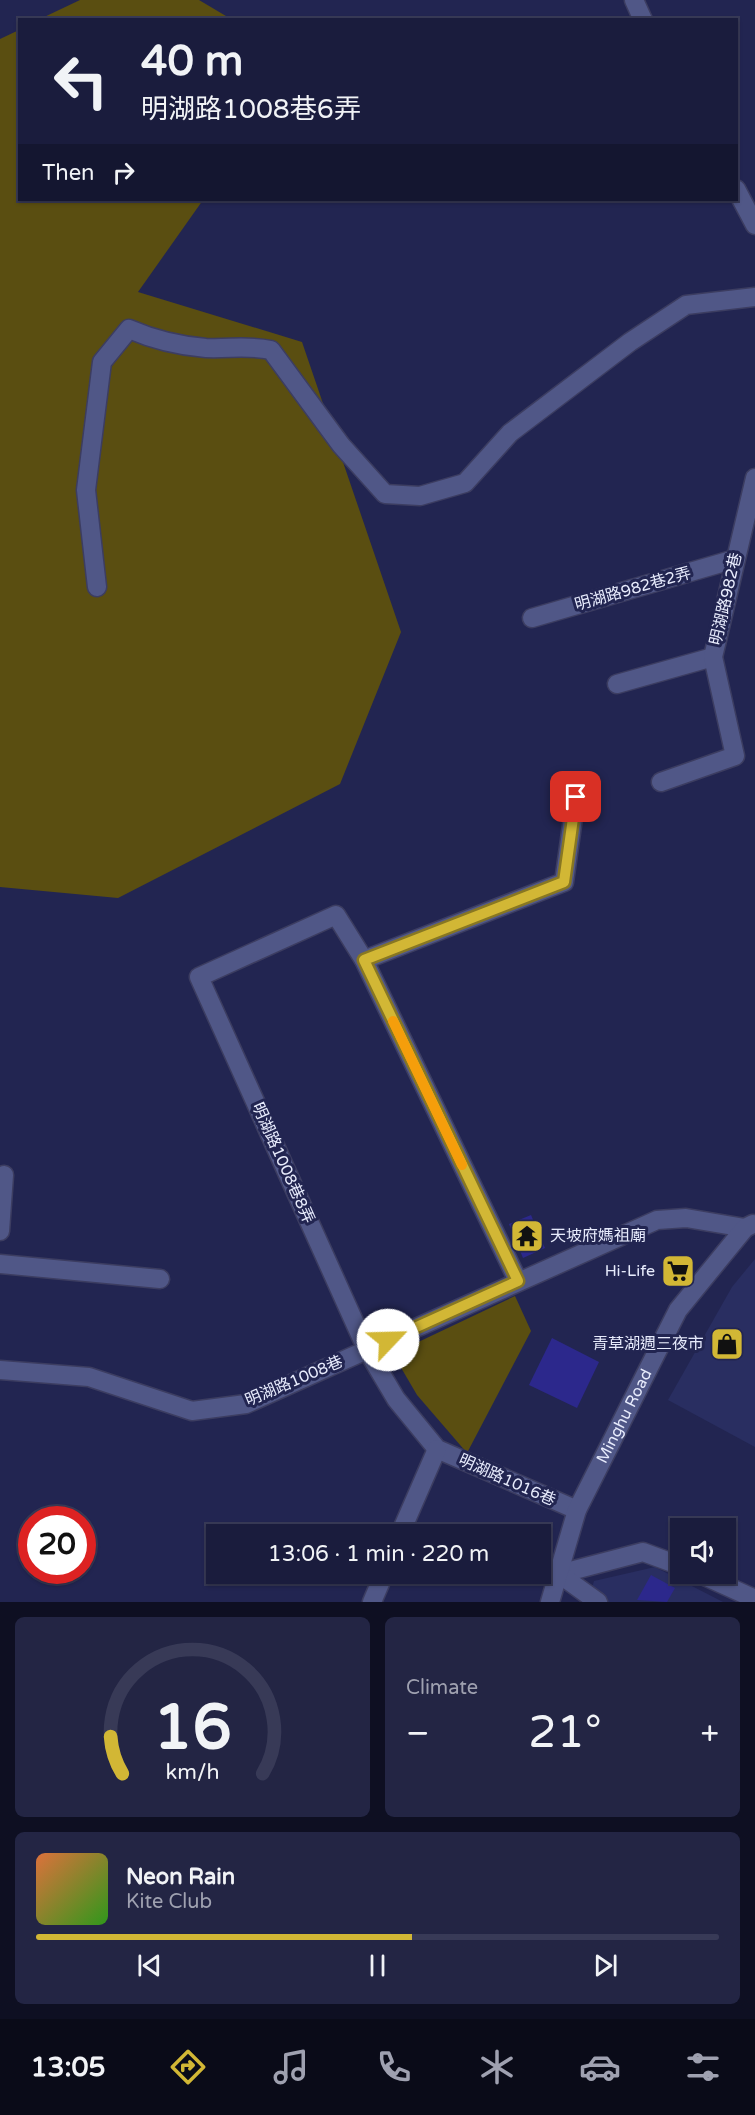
<!DOCTYPE html>
<html lang="en">
<head>
<meta charset="utf-8">
<style>
	body { margin:0; font-family:"Varela Round","Noto Sans TC",sans-serif; background:#232544; color:#f1f3f6; height:100vh; display:flex; flex-direction:column; font-size:22px; white-space:nowrap }
	* { box-sizing:border-box; margin:0 }
	p { font-size:20px; color:#9fa1b0 }
	.icon { flex:none; width:33px; height:33px; fill:none; stroke:currentColor; stroke-width:2; stroke-linecap:round; stroke-linejoin:round }
	.map { position:relative; height:1602px; overflow:hidden }
	.details { display:flex; flex-direction:column; gap:15px; padding:15px; background:#0e0f22; flex:1 }
	.details>* { flex:none }
	.banner { position:absolute; left:18px; top:18px; width:720px; height:183px; border-radius:0px; box-shadow:0 2px 4px #0004,0 0 0 2px #383a57; background:#1a1c3d; color:#f1f3f6; overflow:hidden }
	.controls { position:absolute; left:670px; top:1518px; display:grid; gap:12px }
	.controls a { display:grid; place-items:center; width:66px; height:66px; border-radius:0px; background:#1a1c3d; box-shadow:0 2px 4px #0004,0 0 0 2px #383a57; font-size:30px }
	.speed { position:absolute; left:18px; top:1506px; display:flex; gap:12px; font-size:30px; font-weight:700; text-align:center }
	.speed>* { display:grid; place-content:center; width:78px; height:78px; border-radius:50%; background:#1a1c3d; box-shadow:0 2px 4px #0004,0 0 0 2px #383a57; line-height:1 }
	.speed .limit { border:9px solid #d22; background:#fff; color:#111 }
	.pin { position:absolute; display:grid; place-items:center; width:51px; height:51px; color:#fff; margin:-26px; border-radius:12px; box-shadow:0 3px 9px #0006 }
	.me { position:absolute; width:66px; margin:-33px; rotate:66deg; stroke-linejoin:round; filter:drop-shadow(0 0 4px #0008) }
	.turn { display:flex; align-items:center; gap:21px; height:126px; padding:0 24px; font-size:27px }
	.turn .icon { width:78px; height:78px; stroke-width:2.5 }
	.turn b { display:block; font-size:42px; line-height:51px }
	.then { display:flex; align-items:center; height:57px; padding:0 24px; background:#0003; gap:12px; font-size:22px }
	.big { font-size:45px; font-weight:600; line-height:1.1 }
	.details .card { flex:1; display:flex; flex-direction:column; justify-content:center; gap:9px; min-width:0; padding:0 21px; border-radius:9px; background:#232544 }
	.details .dial { align-items:center; gap:0 }
	.dial svg { height:156px; overflow:visible; fill:none; stroke:#383a57; stroke-width:7; stroke-linecap:round; text-anchor:middle }
	.dial text { fill:#f1f3f6; stroke:none }
	.song { display:flex; align-items:center; gap:18px }
	.cover { width:72px; height:72px; border-radius:9px; background:linear-gradient(135deg,hsl(20 70% 55%),hsl(110 70% 35%)) }
	.played { height:6px; border-radius:3px; background:linear-gradient(90deg,#d2b735 55%,#383a57 55%) }
	.keys { display:flex; justify-content:space-around; direction:ltr }
	.heat { display:flex; justify-content:space-between; align-items:center; font-size:33px; direction:ltr }
	.details .tiles { flex:1; display:grid; gap:15px; grid-template-columns:1fr 1fr }
	.card:last-child { grid-column:span 2 }
	.trip { position:absolute; left:206px; top:1524px; width:345px; height:60px; border-radius:0px; background:#1a1c3d; box-shadow:0 2px 4px #0004,0 0 0 2px #383a57; font-weight:600; line-height:60px; text-align:center }
	.tabs { display:flex; height:96px; justify-content:space-around; align-items:center; background:#0a0b18; color:#9fa1b0 }
	.tabs .icon { width:42px; height:42px }
	.tabs .on { color:#d2b735 }
	.tabs b { font-size:27px; color:#f1f3f6 }
	.map>svg:first-child { display:block }
	.built { fill:#292e61 }
	.green { fill:#5a4e11 }
	.building { fill:#2c288c }
	.lines { fill:none; stroke-linecap:round; stroke-linejoin:round }
	.minor-casing { stroke:#3c3d61; stroke-width:21 }
	.minor { stroke:#505787; stroke-width:18 }
	.route-casing { stroke:#872; stroke-width:15 }
	.route { stroke:#d2b735; stroke-width:10 }
	.slow { stroke:#f59e0b; stroke-width:10 }
	.labels { text-anchor:middle; dominant-baseline:central; stroke-width:6; stroke-linejoin:round; paint-order:stroke }
	.street-label { font-size:16px; fill:#e7ebfc; stroke:#222551 }
	.poi-label { font-size:16px; fill:#e7ebfc; stroke:#222551; text-anchor:end }
</style>
</head>
<body>
<div class="map">
<svg width="755" height="1602" viewBox="0 0 755 1602">
	<rect width="100%" height="100%" fill="#222551"/>
	<g class="built">
		<path d="M 755,1259 L 755,1447 L 668,1400 L 732,1287 Z"/>
		<path d="M 655,1567 L 723,1602 L 588,1602 L 594,1581 Z"/>
	</g>
	<g class="green">
		<path d="M 80,0 L 199,0 L 231,19 L 40,19 Z"/>
		<path d="M 19,30 L 20,200 L 203,200 L 138,292 L 302,342 L 401,632 L 340,784 L 118,898 L 0,887 L 0,39 Z"/>
		<path d="M 515,1296 L 531,1331 L 467,1453 L 417,1395 L 393,1354 Z"/>
	</g>
	<g class="building">
		<path d="M 531,1215 L 545,1248 L 523,1258 L 509,1224 Z"/>
		<path d="M 552,1338 L 599,1362 L 577,1408 L 529,1385 Z"/>
		<path d="M 651,1575 L 675,1588 L 667,1602 L 637,1600 Z"/>
	</g>
	<g class="lines">
		<g class="minor-casing">
			<g id="minor">
				<path d="M 634,0 L 643,20"/>
				<path d="M 736,189 L 755,225"/>
				<path d="M 97,587 L 86,490 L 102,362 L 129,329 C 152,339 181,346 206,348 C 231,349 246,345 271,350 L 341,445 L 385,494 L 420,496 L 465,483 L 510,433 L 630,342 L 686,305 L 755,297"/>
				<path d="M 532,618 L 735,559"/>
				<path d="M 617,684 L 713,657"/>
				<path d="M 661,782 L 735,756 L 713,657 L 755,478"/>
				<path d="M 364,960 L 564,882 L 576,797"/>
				<path d="M 0,1231 L 4,1175"/>
				<path d="M 0,1264 L 160,1279"/>
				<path d="M 518,1281 L 364,960 L 336,915 L 199,977 L 367,1350 L 396,1399 L 437,1449 L 577,1510"/>
				<path d="M 0,1370 L 89,1377 L 192,1411 L 246,1404 L 657,1220 L 686,1218 L 745,1228"/>
				<path d="M 400,1534 L 437,1449"/>
				<path d="M 559,1574 L 643,1552 L 681,1566"/>
				<path d="M 559,1574 L 598,1602"/>
				<path d="M 700,1574 L 755,1599"/>
				<path d="M 372,1602 L 384,1574"/>
				<path id="s1" d="M 550,1602 L 577,1510 L 678,1310 L 745,1228 L 753,1224"/>
			</g>
		</g>
		<use href="#minor" class="minor"/>
	</g>
	<g class="lines">
		<g class="route-casing">
			<path id="route" d="M 388,1340 L 518,1281 L 364,960 L 564,882 L 576,797"/>
		</g>
		<use href="#route" class="route"/>
		<path class="slow" d="M 393,1021 L 462,1165"/>
	</g>
	<defs>
		<g id="temple-square" transform="scale(1.725)"><rect x="-9" y="-9" width="18" height="18" rx="4" fill="#d2b735" stroke="#222551"/><path d="M0-6L5-2H3V0L6.5 2.5H4V6H1.5V3h-3V6H-4V2.5H-6.5L-3 0V-2H-5Z" fill="#111"/></g>
		<g id="supermarket-square" transform="scale(1.725)"><rect x="-9" y="-9" width="18" height="18" rx="4" fill="#d2b735" stroke="#222551"/><path d="M-6-5.5h2.5l.6 2H6L4.5 2H-2.5L-4.4-4H-6ZM-1.5 3.2a1.3 1.3 0 1 0 .1 0ZM3 3.2a1.3 1.3 0 1 0 .1 0Z" fill="#111"/></g>
		<g id="shop-square" transform="scale(1.725)"><rect x="-9" y="-9" width="18" height="18" rx="4" fill="#d2b735" stroke="#222551"/><path d="M-5-2.5h2.3a2.7 3.5 0 0 1 5.4 0H5L5.5 6h-11ZM-1.5-2.5h3a1.5 2.3 0 0 0-3 0Z" fill="#111"/></g>
	</defs>
	<g fill-rule="evenodd">
		<use href="#temple-square" x="527" y="1236"/>
		<use href="#supermarket-square" x="678" y="1271"/>
		<use href="#shop-square" x="727" y="1344"/>
	</g>
	<g class="labels">
		<g class="street-label">
			<text transform="translate(633 589) rotate(-16)">明湖路982巷2弄</text>
			<text transform="translate(726 599) rotate(-77)">明湖路982巷</text>
			<text transform="translate(283 1163) rotate(66)">明湖路1008巷8弄</text>
			<text transform="translate(294 1381) rotate(-23)">明湖路1008巷</text>
			<text stroke="none"><textPath href="#s1" startOffset="201">Minghu Road</textPath></text>
			<text transform="translate(507 1480) rotate(24)">明湖路1016巷</text>
		</g>
		<g class="poi-label">
			<text x="550" y="1236" text-anchor="start">天坡府媽祖廟</text>
			<text x="655" y="1271">Hi-Life</text>
			<text x="704" y="1344">青草湖週三夜市</text>
		</g>
	</g>
</svg>
<div class="controls">
<a><svg class="icon" aria-label="sound" viewBox="0 0 24 24"><path d="M4 9h4l5-4v14l-5-4H4zM17 9q2 3 0 6"/></svg></a>
</div>
<div class="speed"><div class="limit">20</div></div>
<div class="pin" style="left:576px;top:797px;background:#d93025"><svg class="icon" aria-label="arrive" viewBox="0 0 24 24"><path d="M6 21V4h12l-3 4 3 4H6"/></svg></div>
<svg class="me" style="left:388px;top:1340px" viewBox="-20 -20 40 40"><circle r="19" fill="#fff"/><path d="M0-13L10 11 0 6-10 11z" fill="#d2b735"/></svg>
<div class="trip">13:06 · 1 min · 220 m</div>
<div class="banner">
<div class="turn"><svg class="icon" aria-label="left" viewBox="0 0 24 24"><path d="M17 20v-9H6M10 6l-5 5 5 5"/></svg><div><b>40 m</b>明湖路1008巷6弄</div></div>
<div class="then">Then<svg class="icon" aria-label="right" viewBox="0 0 24 24"><path d="M7 20v-9h11M14 6l5 5-5 5"/></svg></div>
</div>
</div>
<section class="details">
<div class="tiles">
<div class="card dial"><svg viewBox="0 0 100 80">
<path d="M14 69A42 42 0 1 1 86 69"/>
<path d="M14 69A42 42 0 0 1 8 50" stroke="#d2b735"/>
<text x="50" y="56" font-size="32" font-weight="700">16</text>
<text x="50" y="72" font-size="11">km/h</text>
</svg></div>
<div class="card"><p>Climate</p>
<div class="heat"><a>−</a><b class="big">21°</b><a>+</a></div>
</div>
<div class="card">
<div class="song"><i class="cover"></i><div><b>Neon Rain</b><p>Kite Club</p></div></div>
<div class="played"></div>
<div class="keys"><svg class="icon" aria-label="previous" viewBox="0 0 24 24"><path d="M18 5L8 12l10 7zM5 5v14"/></svg><svg class="icon" aria-label="pause" viewBox="0 0 24 24"><path d="M8 5v14M16 5v14"/></svg><svg class="icon" aria-label="next" viewBox="0 0 24 24"><path d="M6 5l10 7-10 7zM19 5v14"/></svg></div>
</div>
</div>
</section>
<nav class="tabs">
<b>13:05</b>
<svg class="icon on" aria-label="directions" viewBox="0 0 24 24"><path d="M12 3l9 9-9 9-9-9zM9 14v-3h6M13 9l2 2-2 2"/></svg>
<svg class="icon" aria-label="music" viewBox="0 0 24 24"><path d="M9 18V5l10-2v13"/><circle cx="6" cy="18" r="3"/><circle cx="16" cy="16" r="3"/></svg>
<svg class="icon" aria-label="phone" viewBox="0 0 24 24"><path d="M5 4h4l2 5-3 2q2 4 5 5l2-3 5 2v4C11 20 4 13 5 4z"/></svg>
<svg class="icon" aria-label="climate" viewBox="0 0 24 24"><path d="M12 3v18M4 7l16 10M4 17L20 7"/></svg>
<svg class="icon" aria-label="car" viewBox="0 0 24 24"><path d="M5 17H2v-5l4-1 3-4h7l3 4 3 1v5h-3M9 17h6M6 11h13"/><circle cx="7" cy="17" r="2"/><circle cx="17" cy="17" r="2"/></svg>
<svg class="icon" aria-label="filters" viewBox="0 0 24 24"><path d="M4 7h16M4 17h16"/><circle cx="9" cy="7" r="2"/><circle cx="15" cy="17" r="2"/></svg>
</nav>
</body>
</html>
